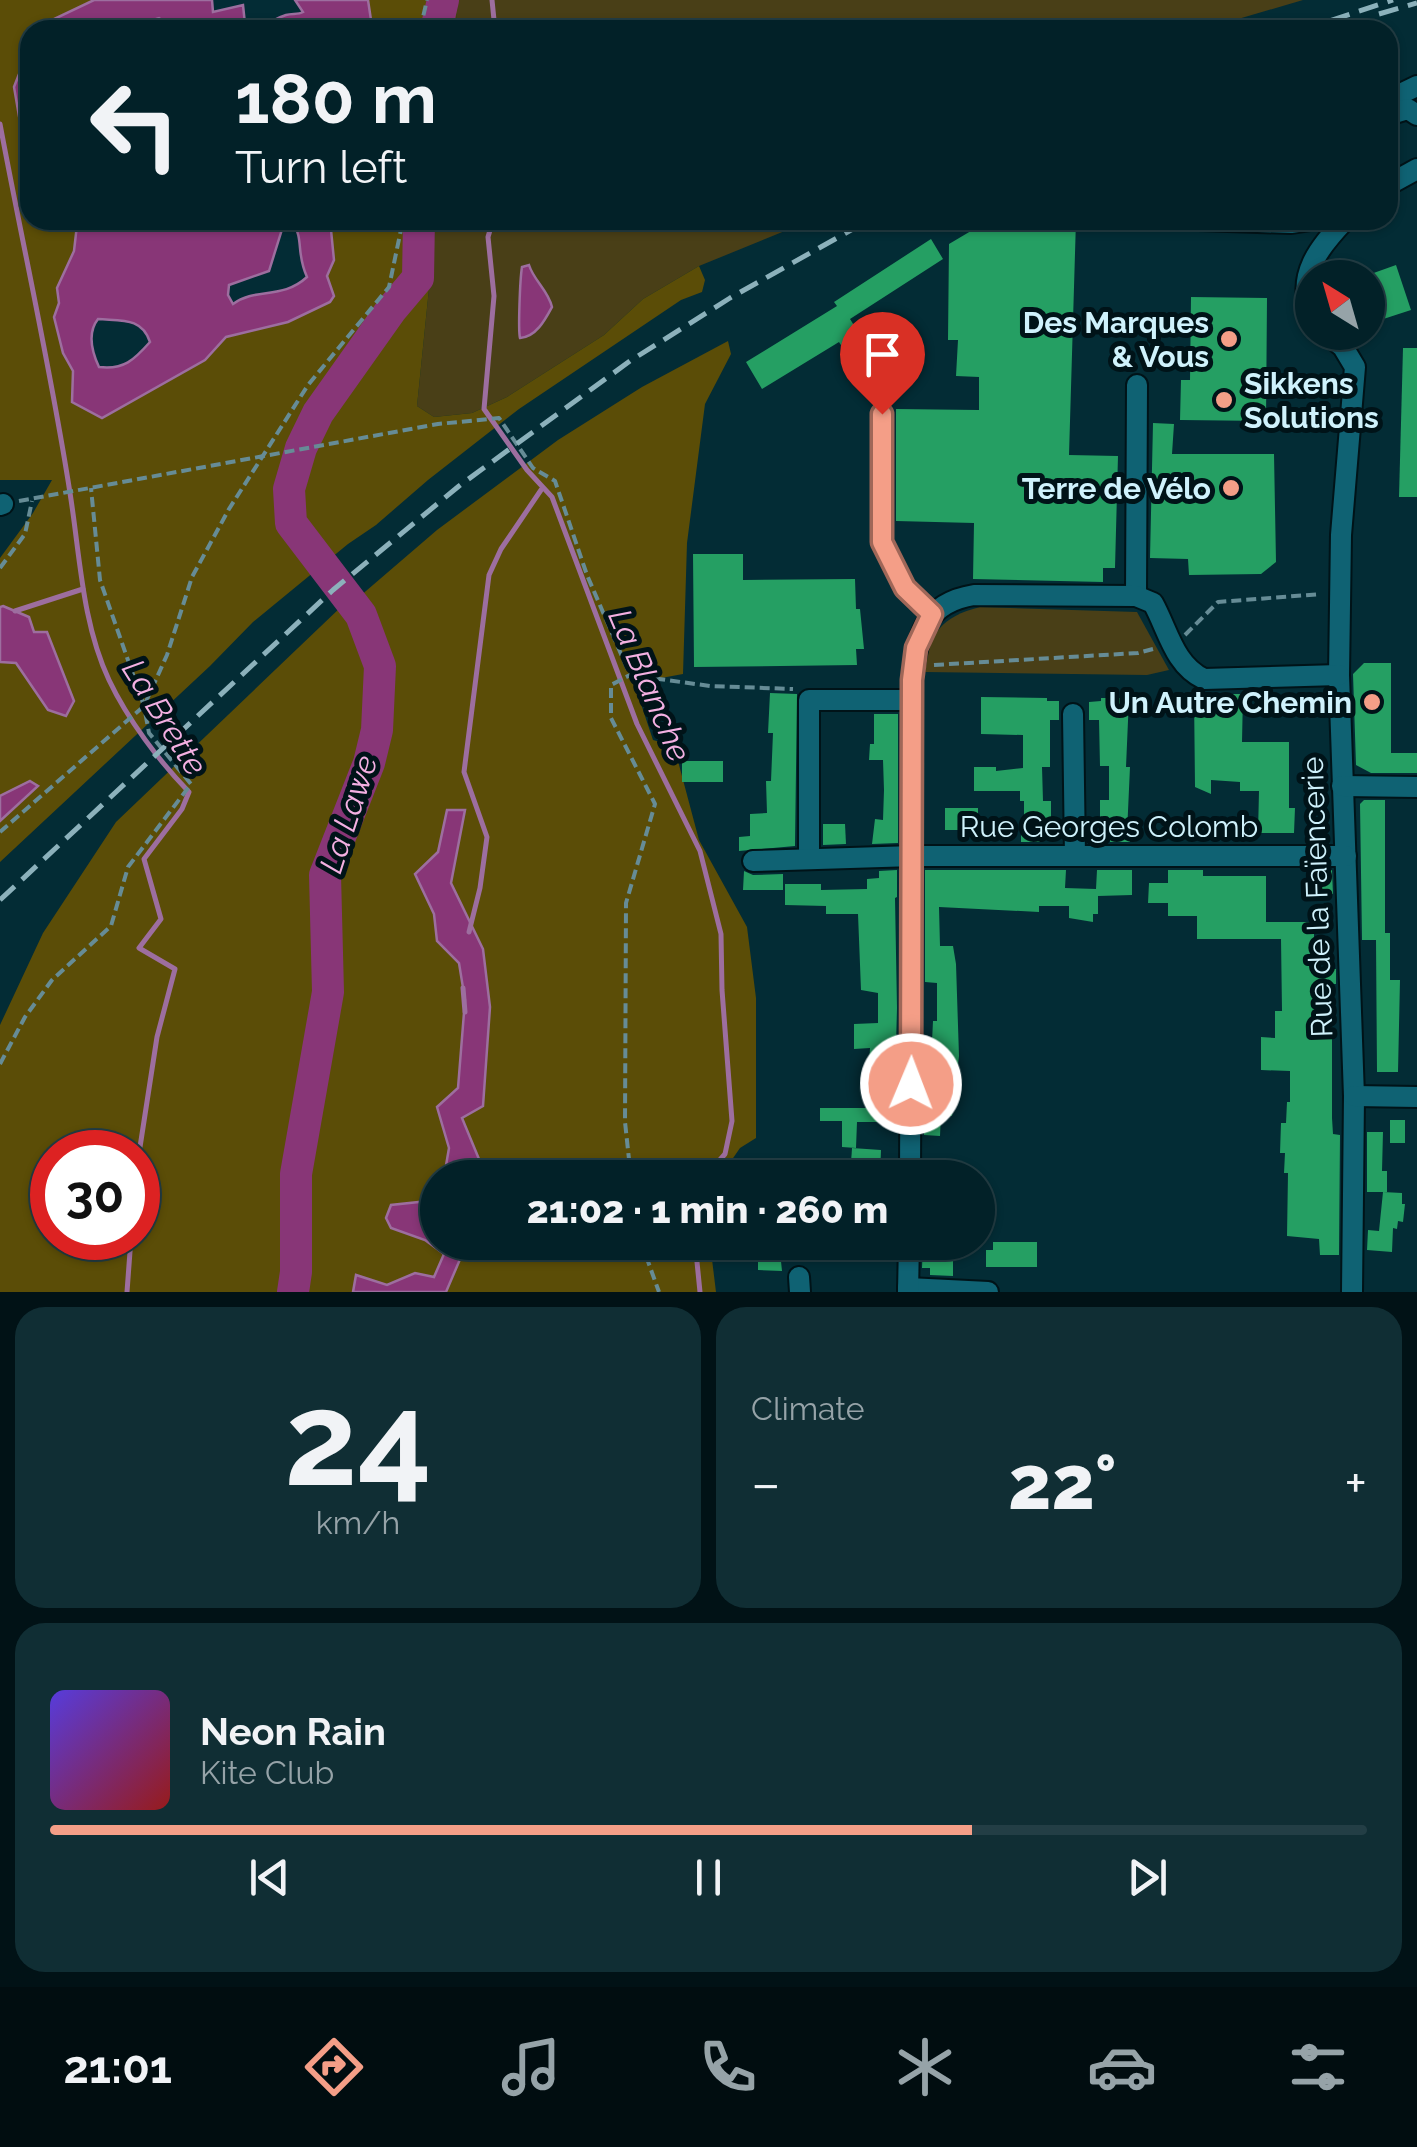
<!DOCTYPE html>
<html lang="en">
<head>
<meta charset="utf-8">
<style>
	body { margin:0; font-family:Raleway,sans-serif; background:#102e34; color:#f1f3f6; height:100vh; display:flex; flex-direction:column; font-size:38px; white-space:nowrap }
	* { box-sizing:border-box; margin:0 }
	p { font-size:32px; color:#96a3a8 }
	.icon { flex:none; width:55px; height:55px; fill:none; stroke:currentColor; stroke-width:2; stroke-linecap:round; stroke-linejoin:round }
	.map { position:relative; height:1292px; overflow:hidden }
	.details { display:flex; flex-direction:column; gap:15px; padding:15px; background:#011216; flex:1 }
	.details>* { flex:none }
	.top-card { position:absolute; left:20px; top:20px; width:1378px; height:210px; border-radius:30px; box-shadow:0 2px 8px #0004,0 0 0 2px #233e45; background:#022128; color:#f1f3f6; overflow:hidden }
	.needle { width:65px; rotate:323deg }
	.tools { position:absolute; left:1295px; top:260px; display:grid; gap:20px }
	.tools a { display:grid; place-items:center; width:90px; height:90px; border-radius:50%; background:#022128; box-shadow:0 2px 8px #0004,0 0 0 2px #233e45; font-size:50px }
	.speed { position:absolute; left:30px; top:1130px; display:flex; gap:20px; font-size:50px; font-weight:700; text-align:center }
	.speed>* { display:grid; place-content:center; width:130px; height:130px; border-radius:50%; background:#022128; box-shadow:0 2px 8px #0004,0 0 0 2px #233e45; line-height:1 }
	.speed .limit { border:15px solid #d22; background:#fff; color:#111 }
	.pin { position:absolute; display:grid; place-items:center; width:85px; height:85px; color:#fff; margin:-102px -42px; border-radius:50% 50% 50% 0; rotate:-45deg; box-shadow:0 0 10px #0007 }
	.pin .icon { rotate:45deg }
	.me { position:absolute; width:110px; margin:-55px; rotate:1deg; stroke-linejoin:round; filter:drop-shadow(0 0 8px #0008) }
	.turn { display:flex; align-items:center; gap:35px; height:210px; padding:0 50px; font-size:45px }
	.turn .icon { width:130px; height:130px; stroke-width:2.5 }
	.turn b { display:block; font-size:70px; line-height:85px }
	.big { font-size:75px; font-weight:800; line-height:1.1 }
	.details .card { flex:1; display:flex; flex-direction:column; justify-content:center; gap:15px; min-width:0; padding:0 35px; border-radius:30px; background:#102e34 }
	.details .dial { align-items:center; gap:0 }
	.dial b { font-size:130px; line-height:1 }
	.song { display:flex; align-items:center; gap:30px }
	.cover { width:120px; height:120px; border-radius:15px; background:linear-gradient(135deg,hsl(250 70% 55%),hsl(0 70% 35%)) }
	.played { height:10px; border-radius:5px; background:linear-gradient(90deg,#f49e87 70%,#233e45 70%) }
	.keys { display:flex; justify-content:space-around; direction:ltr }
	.heat { display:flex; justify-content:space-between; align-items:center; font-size:55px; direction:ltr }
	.details .tiles { flex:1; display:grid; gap:15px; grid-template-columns:1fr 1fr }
	.card:last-child { grid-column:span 2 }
	.trip { position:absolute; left:420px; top:1160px; width:575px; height:100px; border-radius:50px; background:#022128; box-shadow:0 2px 8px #0004,0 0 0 2px #233e45; font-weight:800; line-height:100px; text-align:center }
	.dock { display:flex; height:160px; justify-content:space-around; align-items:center; background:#010d10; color:#96a3a8 }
	.dock .icon { width:70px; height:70px }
	.dock .current { color:#f49e87 }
	.dock b { font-size:45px; color:#f1f3f6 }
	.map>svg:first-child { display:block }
	.green { fill:#493f17 }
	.forest { fill:#5b4d07; fill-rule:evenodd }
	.water { fill:#883677; stroke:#9d6e9f; stroke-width:2.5; fill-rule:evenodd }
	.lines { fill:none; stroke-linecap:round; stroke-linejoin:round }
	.stream { stroke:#9d6e9f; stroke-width:5 }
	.river { stroke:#883677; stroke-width:32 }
	.building { fill:#259f63 }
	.minor-casing { stroke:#001318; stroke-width:24 }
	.path { stroke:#668c96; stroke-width:4; stroke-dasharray:10 5; stroke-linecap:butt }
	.minor { stroke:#0f6273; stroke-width:20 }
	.rail { stroke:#8cb1bb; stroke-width:5; stroke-dasharray:20 10; stroke-linecap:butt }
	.route-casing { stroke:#9f6758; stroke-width:25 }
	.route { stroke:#f49e87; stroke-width:18 }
	.poi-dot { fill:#f49e87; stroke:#001318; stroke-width:4 }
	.labels { text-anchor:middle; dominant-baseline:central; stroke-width:10; stroke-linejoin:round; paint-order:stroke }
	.poi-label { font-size:30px; font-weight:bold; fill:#cff2fc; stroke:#001318; text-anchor:end }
	.street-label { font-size:30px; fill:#cff2fc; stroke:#001318 }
	.water-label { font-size:32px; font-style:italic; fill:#f3b0e2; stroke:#001318 }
</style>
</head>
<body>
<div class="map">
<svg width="1417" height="1292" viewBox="0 0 1417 1292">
	<rect width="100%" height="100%" fill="#032c35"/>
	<g class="green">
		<path d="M 458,0 L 1303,0 L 1201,30 L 455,30 Z"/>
		<path d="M 436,220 L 812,220 L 699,266 L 643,299 L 604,335 L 507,397 L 472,413 L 434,417 L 417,406 Z"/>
		<path d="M 980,607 L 1137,612 L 1169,670 L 1147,675 L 925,672 C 929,633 941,617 980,607 Z"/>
	</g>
	<g class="forest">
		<path d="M 0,0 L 94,0 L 54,19 L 42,30 L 30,30 L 30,46 L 14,87 L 20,122 L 30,131 L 30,220 L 47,220 L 54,225 L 72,220 L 77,224 L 74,251 L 57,288 L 63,353 L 73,371 L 72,402 L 102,417 L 205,360 L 226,337 L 288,322 L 334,296 L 327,276 L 334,260 L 330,220 L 436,220 L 417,406 L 434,417 L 472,413 L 507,397 L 604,335 L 643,299 L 699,266 L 705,280 L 702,292 L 681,300 L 519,409 L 428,480 L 376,525 L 348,544 L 253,622 L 210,666 L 0,862 L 0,821 L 37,786 L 29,781 L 0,796 L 0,662 L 16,663 L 48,710 L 29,617 L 0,607 L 0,558 L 33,513 L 52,480 L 0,480 Z"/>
		<path d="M 368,0 L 458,0 L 455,30 L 357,30 L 371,20 Z"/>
		<path d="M 728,341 L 731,354 L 705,404 L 687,543 L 683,674 L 634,683 L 653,740 L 674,746 L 699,840 L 747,927 L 756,998 L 756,1138 L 740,1148 L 720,1177 L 438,1178 L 438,1242 L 710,1243 L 716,1292 L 0,1292 L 0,1025 L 43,933 L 116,822 L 342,606 L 359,597 L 437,530 L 558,440 L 642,387 ZM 52,1152 L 138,1152 L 138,1238 L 52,1238 Z"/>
	</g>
	<g class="water">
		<path d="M 94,0 L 212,0 L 213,12 L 243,5 L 245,24 C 267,28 270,20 286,15 C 292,13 298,15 303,12 L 295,0 L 368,0 L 371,20 L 357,30 L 169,30 L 169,25 L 159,18 L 120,30 L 42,30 L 54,19 Z"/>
		<path d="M 30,46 L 30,131 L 20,122 L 14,87 Z"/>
		<path d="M 72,220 L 330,220 L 334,260 L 327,276 L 334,296 L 330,302 L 288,322 L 226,337 L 205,360 L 102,418 L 72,402 L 73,371 L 63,353 L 54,317 L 59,303 L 57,288 L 74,251 L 77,225 ZM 293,221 C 304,242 296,253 307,277 C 282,300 256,287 233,304 L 228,295 L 229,285 L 269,271 L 284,223 ZM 98,319 C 121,321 142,317 150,342 C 134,360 124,370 99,367 C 92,352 87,333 98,319 Z"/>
		<path d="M 529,265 C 534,281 548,290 552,307 C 545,320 536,337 520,338 C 518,330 520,279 522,267 Z"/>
		<path d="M 3,606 L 29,617 L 34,632 L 47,632 L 74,701 L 66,716 L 48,710 L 16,663 L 0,662 L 0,607 Z"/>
		<path d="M 30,781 L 38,786 L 0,821 L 0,796 Z"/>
		<path d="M 447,810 L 465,810 L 451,883 L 483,949 L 490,1007 L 483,1106 L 462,1118 L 481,1164 L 479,1177 L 444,1177 L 449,1148 L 437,1107 L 458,1088 L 465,1000 L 459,963 L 437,941 L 434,914 L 415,874 L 438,852 Z"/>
		<path d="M 437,1196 L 438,1242 L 467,1243 L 446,1292 L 353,1292 L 356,1275 L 387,1285 L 415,1273 L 434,1277 L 444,1254 L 425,1240 L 391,1228 L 386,1218 L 391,1205 L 428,1201 Z"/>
	</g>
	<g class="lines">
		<g class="stream">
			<path d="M 492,0 L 495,30"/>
			<path d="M 0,124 C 23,247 51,370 70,493 C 80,555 82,623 109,680 C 128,720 159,761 189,792 L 182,809 L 144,859 L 161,919 L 139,948 L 175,969 L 157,1037 L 138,1160"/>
			<path d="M 493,220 L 488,237 L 494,296 L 484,409 L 527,470 L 552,497 L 637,724 L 700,851 L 721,934 L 722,990 L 732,1121 L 725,1154 L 704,1178"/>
			<path d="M 15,611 L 83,589"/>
			<path d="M 469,932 L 480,888 L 487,837 L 464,772 L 489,575 L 501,549 L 541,490"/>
			<path d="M 463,988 L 465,1012"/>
			<path d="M 695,1242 L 700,1292"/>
			<path d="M 127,1292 L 131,1238"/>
		</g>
		<g class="river">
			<path d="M 436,30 L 443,0"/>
			<path d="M 293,1292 L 296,1272 L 296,1174 L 328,992 L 325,875 L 369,763 L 377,730 L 380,666 L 361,615 L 291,523 L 289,489 L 301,448 L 318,413 L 391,310 L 418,278 L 419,220"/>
		</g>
	</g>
	<g class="building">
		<path d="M 1017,220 L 1076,220 L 1069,455 L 1118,456 L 1115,568 L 1103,568 L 1103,582 L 973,579 L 974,523 L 896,521 L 896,409 L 979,410 L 979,377 L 956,376 L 958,340 L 948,340 L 949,244 L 981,225 L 1017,225 Z"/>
		<path d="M 931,239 L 943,259 L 850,319 L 877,362 L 859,374 L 839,342 L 762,389 L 746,362 L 837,306 L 834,302 Z"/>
		<path d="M 1396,265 L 1411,310 L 1368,324 L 1368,275 Z"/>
		<path d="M 1191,297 L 1267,298 L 1266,421 L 1180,420 L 1181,380 L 1190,380 Z"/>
		<path d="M 1403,348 L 1417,348 L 1417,497 L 1399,497 Z"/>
		<path d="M 1153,423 L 1174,424 L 1172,454 L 1274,454 L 1276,562 L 1261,574 L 1189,575 L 1188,559 L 1150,558 Z"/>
		<path d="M 693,554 L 743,554 L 743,580 L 855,579 L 856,609 L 860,609 L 864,649 L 856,649 L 857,665 L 694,667 Z"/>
		<path d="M 1364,663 L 1391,663 L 1391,753 L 1417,753 L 1417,773 L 1371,773 L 1356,765 L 1353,674 Z"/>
		<path d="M 770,693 L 797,694 L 795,846 L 739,851 L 739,837 L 750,836 L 750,814 L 767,813 L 766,781 L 771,781 L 773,733 L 768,733 Z"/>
		<path d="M 1194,694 L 1243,694 L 1242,742 L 1289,742 L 1289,808 L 1295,808 L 1294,833 L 1258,833 L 1259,791 L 1240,791 L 1240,782 L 1211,780 L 1211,794 L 1195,787 Z"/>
		<path d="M 981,697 L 1047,698 L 1047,701 L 1059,701 L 1059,720 L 1050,720 L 1050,767 L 1042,767 L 1043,801 L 1051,801 L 1051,831 L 1041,831 L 1041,842 L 1021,842 L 1021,834 L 1024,834 L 1024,801 L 1020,801 L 1020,791 L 974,791 L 974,767 L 996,767 L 996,771 L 1023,768 L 1023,735 L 981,734 Z"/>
		<path d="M 1101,698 L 1129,698 L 1126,767 L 1130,767 L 1127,833 L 1130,834 L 1130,842 L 1110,842 L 1110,830 L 1100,830 L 1100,800 L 1109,800 L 1109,766 L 1100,766 L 1099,720 L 1089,720 L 1089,702 L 1101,701 Z"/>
		<path d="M 874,714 L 898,714 L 898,843 L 872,844 L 875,819 L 883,820 L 884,790 L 883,760 L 869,760 L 870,744 L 874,744 Z"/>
		<rect x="682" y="761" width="41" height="21"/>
		<path d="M 1364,800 L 1385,800 L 1385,933 L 1390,933 L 1390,980 L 1400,980 L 1398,1072 L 1377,1072 L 1376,940 L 1362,940 L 1360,804 Z"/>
		<rect x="945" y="808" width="33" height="22"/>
		<path d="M 823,824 L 845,824 L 846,844 L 823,845 Z"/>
		<path d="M 897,870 L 897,897 L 895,898 L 897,1008 L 894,1122 L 857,1122 L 856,1148 L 842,1147 L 842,1121 L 820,1121 L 820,1108 L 866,1108 L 870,1048 L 854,1049 L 854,1024 L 878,1023 L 878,993 L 861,990 L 858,914 L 826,914 L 826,906 L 785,905 L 785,884 L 821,884 L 821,890 L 867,889 L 867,879 L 879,878 L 879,871 Z"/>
		<path d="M 925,870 L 1066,870 L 1065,888 L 1096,889 L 1097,870 L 1132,870 L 1132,895 L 1098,896 L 1098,914 L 1093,914 L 1093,922 L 1069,918 L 1069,906 L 1039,906 L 1039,912 L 939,907 L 940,946 L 953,946 L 956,964 L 959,1056 L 952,1116 L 941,1115 L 940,1136 L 924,1135 L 924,1062 L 931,1062 L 933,1021 L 937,1021 L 937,983 L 925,982 Z"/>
		<path d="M 1168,870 L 1203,870 L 1203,876 L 1266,876 L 1266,922 L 1314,922 L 1314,969 L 1336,969 L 1336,984 L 1332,984 L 1332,1118 L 1333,1134 L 1340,1135 L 1339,1255 L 1320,1255 L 1319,1239 L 1287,1236 L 1288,1173 L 1284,1173 L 1285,1153 L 1280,1153 L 1281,1123 L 1286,1123 L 1287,1102 L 1290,1102 L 1290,1071 L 1261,1070 L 1261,1037 L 1275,1038 L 1275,1011 L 1282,1011 L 1281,939 L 1197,939 L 1197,916 L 1168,916 L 1168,903 L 1148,903 L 1149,883 L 1168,883 Z"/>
		<path d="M 1313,870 L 1332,870 L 1333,894 L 1313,895 Z"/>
		<path d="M 744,871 L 753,875 L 783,874 L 783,890 L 743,890 Z"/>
		<rect x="1390" y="1120" width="15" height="23"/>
		<path d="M 1367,1132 L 1383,1132 L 1382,1171 L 1387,1171 L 1387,1192 L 1367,1192 Z"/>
		<path d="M 852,1148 L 881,1150 L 880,1178 L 850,1178 Z"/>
		<path d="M 1383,1192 L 1402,1193 L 1402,1204 L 1405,1204 L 1403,1222 L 1398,1221 L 1397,1229 L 1393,1228 L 1392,1252 L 1367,1250 L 1368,1230 L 1379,1231 Z"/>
		<path d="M 758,1242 L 779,1242 L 782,1271 L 758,1270 Z"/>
		<path d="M 923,1242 L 943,1242 L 943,1260 L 953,1260 L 953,1276 L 930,1275 L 930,1268 L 922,1268 Z"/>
		<path d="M 993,1242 L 1037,1242 L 1037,1267 L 986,1267 L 986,1250 L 993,1250 Z"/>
	</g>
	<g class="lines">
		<g class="minor-casing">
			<g id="minor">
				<path d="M 1388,100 L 1417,86"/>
				<path d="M 1388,115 L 1408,109 L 1417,115"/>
				<path d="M 1388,185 L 1417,169"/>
				<path d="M 1199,220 L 1291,223 L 1311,220"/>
				<path d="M 1312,314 C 1295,276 1320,246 1345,220"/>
				<path d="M 1325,332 L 1343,347 L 1355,367 L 1341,535 L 1339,675 L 1354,1096 L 1352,1292"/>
				<path d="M 882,414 L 882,542 L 905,588 L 932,614"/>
				<path d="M 0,505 L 3,504"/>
				<path d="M 1136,596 L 1137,385"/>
				<path d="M 1073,714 L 1075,856"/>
				<path d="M 1342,786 L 1417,787"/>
				<path d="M 809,859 L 809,700 L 912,700"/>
				<path d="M 753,861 L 914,856 L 1346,856"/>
				<path d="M 1354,1096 L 1417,1097"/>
				<path d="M 910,1178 L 912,680 C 918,635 924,603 974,595 L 1136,596 L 1153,603 C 1168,630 1174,665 1204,679 L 1339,675"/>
				<path d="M 799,1277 L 800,1292"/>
				<path d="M 908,1288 L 988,1292"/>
				<path d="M 908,1292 L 909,1242"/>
			</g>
		</g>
		<g class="path">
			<path d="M 420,30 L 427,0"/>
			<path d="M 19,501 L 438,424 L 499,418 L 533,468 L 555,481 L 587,575 L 630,675"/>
			<path d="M 0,568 L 25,534 L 32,501"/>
			<path d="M 1185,635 L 1218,602 L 1321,594"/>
			<path d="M 934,665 L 1138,653 L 1153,649"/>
			<path d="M 0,832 L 144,706 L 167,655 L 192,577 L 229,509 L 308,385 L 389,287 L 403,220"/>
			<path d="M 0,1064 L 25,1017 L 52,980 L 111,926 L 128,867 L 191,784 L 149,733 L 144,706 L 100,580 L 91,488"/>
			<path d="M 631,1178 L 625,1122 L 626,903 L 655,804 L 611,718 L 611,685 L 630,675 L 710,686 L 793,689"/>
			<path d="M 641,1242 L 659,1292"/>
		</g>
		<use href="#minor" class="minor"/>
		<g class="rail">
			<path d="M 1379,14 L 1417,3"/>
			<path d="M 1302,30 L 1393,0"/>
			<path d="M 0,900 L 333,590 L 459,486 L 630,361 L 730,298 L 869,220"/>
		</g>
	</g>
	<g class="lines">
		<g class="route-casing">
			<path id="route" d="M 882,414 L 882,542 L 905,588 L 932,614 L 916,648 L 912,680 L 911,1084"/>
		</g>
		<use href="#route" class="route"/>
	</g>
	<g class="poi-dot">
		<circle cx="1229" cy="339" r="10"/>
		<circle cx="1224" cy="400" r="10"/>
		<circle cx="1231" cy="488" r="10"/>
		<circle cx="1372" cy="702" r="10"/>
	</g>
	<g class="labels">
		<g class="poi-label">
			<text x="1209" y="322">Des Marques<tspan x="1209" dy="34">&amp; Vous</tspan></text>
			<text x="1244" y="383" text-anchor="start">Sikkens<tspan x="1244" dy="34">Solutions</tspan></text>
			<text x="1211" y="488">Terre de Vélo</text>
			<text x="1352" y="702">Un Autre Chemin</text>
		</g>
		<g class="street-label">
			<text x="1109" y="826">Rue Georges Colomb</text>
			<text transform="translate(1317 897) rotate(-92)">Rue de la Faïencerie</text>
		</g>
		<g class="water-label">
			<text transform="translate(650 685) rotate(67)">La Blanche</text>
			<text transform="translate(165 717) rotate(58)">La Brette</text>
			<text transform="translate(348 814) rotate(-72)">La Lawe</text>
		</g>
	</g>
</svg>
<div class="tools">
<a><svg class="needle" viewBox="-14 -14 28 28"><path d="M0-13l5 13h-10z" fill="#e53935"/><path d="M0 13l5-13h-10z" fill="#96a3a8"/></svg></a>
</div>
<div class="speed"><div class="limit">30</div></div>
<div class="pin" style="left:882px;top:414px;background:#d93025"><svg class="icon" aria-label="arrive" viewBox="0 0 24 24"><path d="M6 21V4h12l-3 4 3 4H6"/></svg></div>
<svg class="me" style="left:911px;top:1084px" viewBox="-20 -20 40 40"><circle r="17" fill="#f49e87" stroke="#fff" stroke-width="3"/><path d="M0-11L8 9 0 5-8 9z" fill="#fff"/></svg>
<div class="trip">21:02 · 1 min · 260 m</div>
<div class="top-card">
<div class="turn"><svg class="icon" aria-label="left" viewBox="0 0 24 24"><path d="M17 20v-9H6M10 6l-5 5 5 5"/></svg><div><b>180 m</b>Turn left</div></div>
</div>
</div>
<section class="details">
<div class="tiles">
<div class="card dial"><b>24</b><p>km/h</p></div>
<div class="card"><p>Climate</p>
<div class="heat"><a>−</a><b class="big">22°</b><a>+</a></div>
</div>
<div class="card">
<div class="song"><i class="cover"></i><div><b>Neon Rain</b><p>Kite Club</p></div></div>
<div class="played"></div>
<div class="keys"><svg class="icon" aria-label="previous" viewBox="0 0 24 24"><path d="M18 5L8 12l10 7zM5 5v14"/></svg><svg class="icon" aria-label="pause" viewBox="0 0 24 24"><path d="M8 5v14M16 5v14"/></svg><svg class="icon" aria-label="next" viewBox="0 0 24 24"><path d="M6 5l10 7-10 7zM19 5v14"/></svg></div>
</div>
</div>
</section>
<nav class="dock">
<b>21:01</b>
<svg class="icon current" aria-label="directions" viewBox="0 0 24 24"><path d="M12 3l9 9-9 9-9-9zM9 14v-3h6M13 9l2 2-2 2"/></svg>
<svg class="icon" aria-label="music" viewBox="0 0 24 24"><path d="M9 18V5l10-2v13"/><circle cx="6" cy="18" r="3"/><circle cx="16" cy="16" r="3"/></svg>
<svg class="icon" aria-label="phone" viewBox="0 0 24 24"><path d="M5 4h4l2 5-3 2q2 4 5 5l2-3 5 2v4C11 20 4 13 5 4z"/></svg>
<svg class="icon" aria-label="climate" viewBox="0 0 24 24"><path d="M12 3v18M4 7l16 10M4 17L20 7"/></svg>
<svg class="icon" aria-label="car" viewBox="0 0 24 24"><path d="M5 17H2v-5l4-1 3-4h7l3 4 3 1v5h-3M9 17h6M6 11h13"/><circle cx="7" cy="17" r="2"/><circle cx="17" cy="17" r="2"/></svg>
<svg class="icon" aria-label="filters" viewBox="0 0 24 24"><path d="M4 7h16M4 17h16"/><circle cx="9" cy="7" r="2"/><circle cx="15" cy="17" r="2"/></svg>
</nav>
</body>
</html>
